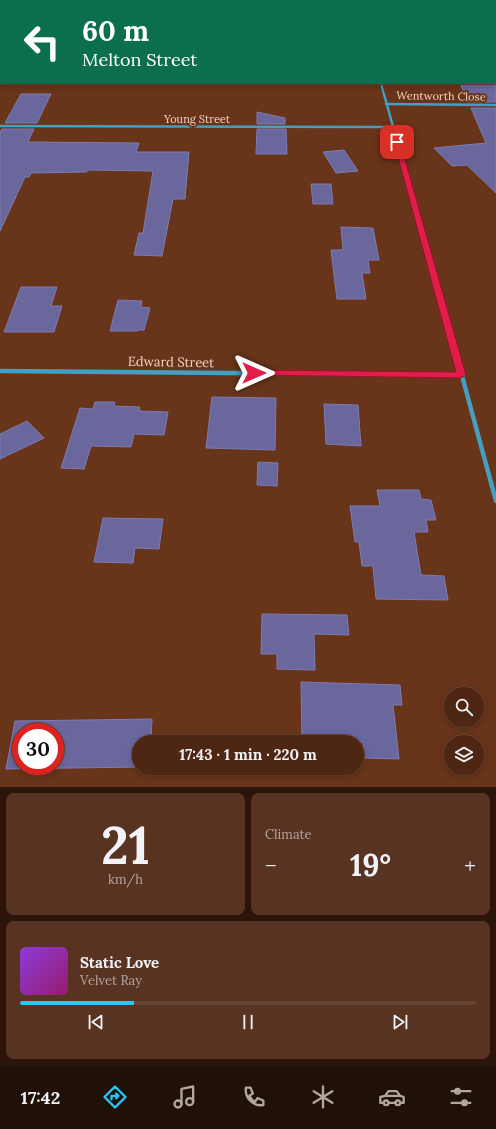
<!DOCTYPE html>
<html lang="en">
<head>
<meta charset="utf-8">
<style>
	body { margin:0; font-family:Lora,serif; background:#583322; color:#f1f3f6; height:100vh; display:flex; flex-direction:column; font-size:15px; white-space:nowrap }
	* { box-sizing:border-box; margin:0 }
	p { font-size:13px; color:#b3a5a0 }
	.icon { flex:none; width:22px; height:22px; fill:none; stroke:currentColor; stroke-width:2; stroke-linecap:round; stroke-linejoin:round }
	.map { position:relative; height:787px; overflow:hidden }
	.sheet { display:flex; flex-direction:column; gap:6px; padding:6px; background:#2b150b; flex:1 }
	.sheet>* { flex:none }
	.guide { position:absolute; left:0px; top:0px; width:496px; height:84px; box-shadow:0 2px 6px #0003,0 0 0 1px #654434; background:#0b6e4f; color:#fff; overflow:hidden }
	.fabs { position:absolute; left:444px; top:687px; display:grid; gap:8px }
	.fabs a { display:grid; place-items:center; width:40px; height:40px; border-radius:50%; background:#4e2714; box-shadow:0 2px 6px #0003,0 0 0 1px #654434; font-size:20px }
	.speed { position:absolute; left:12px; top:723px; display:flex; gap:8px; font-size:20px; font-weight:700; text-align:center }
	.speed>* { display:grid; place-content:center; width:52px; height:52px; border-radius:50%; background:#4e2714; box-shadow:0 2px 6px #0003,0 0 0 1px #654434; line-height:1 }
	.speed .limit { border:6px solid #d22; background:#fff; color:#111 }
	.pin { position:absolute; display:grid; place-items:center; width:34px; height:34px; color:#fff; margin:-17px; border-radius:8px; box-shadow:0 2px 6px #0006 }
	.me { position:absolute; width:44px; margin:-22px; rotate:90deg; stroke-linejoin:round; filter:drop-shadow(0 0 3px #0008) }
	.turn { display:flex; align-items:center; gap:14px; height:84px; padding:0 16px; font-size:18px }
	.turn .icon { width:52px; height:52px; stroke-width:2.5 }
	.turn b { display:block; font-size:28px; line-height:34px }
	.big { font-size:30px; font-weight:700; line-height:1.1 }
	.sheet .tile { flex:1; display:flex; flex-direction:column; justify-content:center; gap:6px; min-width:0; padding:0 14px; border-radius:8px; background:#583322 }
	.sheet .dial { align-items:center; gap:0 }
	.dial b { font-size:52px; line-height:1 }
	.song { display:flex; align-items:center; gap:12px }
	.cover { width:48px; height:48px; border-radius:6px; background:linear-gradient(135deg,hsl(270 70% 55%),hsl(320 70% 35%)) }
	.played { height:4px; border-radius:2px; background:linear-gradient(90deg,#21c9fd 25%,#654434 25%) }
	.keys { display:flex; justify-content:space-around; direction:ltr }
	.heat { display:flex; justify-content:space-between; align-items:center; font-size:22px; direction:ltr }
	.sheet .tiles { flex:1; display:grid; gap:6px; grid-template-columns:1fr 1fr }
	.tile:last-child { grid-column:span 2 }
	.trip { position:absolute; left:132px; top:735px; width:232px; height:40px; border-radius:20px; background:#4e2714; box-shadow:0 2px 6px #0003,0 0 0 1px #654434; font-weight:700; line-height:40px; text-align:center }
	.tabs { display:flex; height:64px; justify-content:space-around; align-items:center; background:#1f1008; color:#b3a5a0 }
	.tabs .icon { width:28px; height:28px }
	.tabs .active { color:#21c9fd }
	.tabs b { font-size:18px; color:#f1f3f6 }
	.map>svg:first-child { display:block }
	.building { fill:#6a679d; stroke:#7e7bb3; fill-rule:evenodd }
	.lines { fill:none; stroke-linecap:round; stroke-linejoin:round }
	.street-far3 { stroke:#44a0c2; stroke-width:2 }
	.street-far2 { stroke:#44a0c2; stroke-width:2.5 }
	.street-far1 { stroke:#44a0c2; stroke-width:3.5 }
	.street { stroke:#44a0c2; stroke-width:4.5 }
	.secondary { fill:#5acffb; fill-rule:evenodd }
	.route { fill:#e11d48; stroke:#92132f }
	.labels { text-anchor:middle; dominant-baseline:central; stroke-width:4; stroke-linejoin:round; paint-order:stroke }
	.far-street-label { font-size:11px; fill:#f3d3c4; stroke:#68341a }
	.street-label { font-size:13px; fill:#f3d3c4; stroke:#68341a }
</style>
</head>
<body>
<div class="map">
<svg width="496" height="787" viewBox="0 0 496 787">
	<rect width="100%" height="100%" fill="#68341a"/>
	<g class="building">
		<path d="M 460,83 L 496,83 L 496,102 L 468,102 Z"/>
		<path d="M 21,94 L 51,94 L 37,123 L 5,123 Z"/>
		<path d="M 471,108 L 496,108 L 496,193 L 467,165 L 452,166 L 434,148 L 486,143 Z"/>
		<path d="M 257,112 L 285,118 L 285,124 L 257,124 Z"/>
		<path d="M 2,129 L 34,129 L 28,142 L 139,143 L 136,152 L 189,152 L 185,199 L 173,199 L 162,256 L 134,255 L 139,233 L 143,233 L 153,171 L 87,170 L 87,172 L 31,173 L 29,177 L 25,177 L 0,231 L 0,132 Z"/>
		<path d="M 257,129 L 286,129 L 287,154 L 256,154 Z"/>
		<path d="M 344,150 L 358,171 L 336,173 L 323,152 Z"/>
		<path d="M 311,184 L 331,184 L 333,204 L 313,204 Z"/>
		<path d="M 341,227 L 373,228 L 379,260 L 368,260 L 370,273 L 362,273 L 366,299 L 337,299 L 331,250 L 343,250 Z"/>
		<path d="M 21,287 L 57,287 L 51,306 L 62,306 L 54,332 L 4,332 Z"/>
		<path d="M 118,300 L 142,301 L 141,307 L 150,308 L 144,330 L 138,330 L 138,331 L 110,331 Z"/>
		<path d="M 212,397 L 276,398 L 275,450 L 206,448 Z"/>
		<path d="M 95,402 L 115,402 L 114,406 L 140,407 L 139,411 L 168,412 L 164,435 L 134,434 L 131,447 L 91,446 L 84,469 L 61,468 L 80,408 L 93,409 Z"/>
		<path d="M 324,404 L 358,405 L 361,446 L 326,444 Z"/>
		<path d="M 27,421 L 44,438 L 0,459 L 0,434 Z"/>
		<path d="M 258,462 L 278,463 L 277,486 L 257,485 Z"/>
		<path d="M 377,490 L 419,490 L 421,499 L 431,500 L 436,520 L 426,520 L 428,532 L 414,532 L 421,575 L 444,576 L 448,600 L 376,599 L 373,566 L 362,566 L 359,542 L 355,542 L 350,506 L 380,506 Z"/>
		<path d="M 103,518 L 163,519 L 159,549 L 135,548 L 133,563 L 94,562 Z"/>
		<path d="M 262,614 L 347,615 L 349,635 L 314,634 L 315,670 L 277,669 L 277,654 L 261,654 Z"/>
		<path d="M 301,682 L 400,685 L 402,705 L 393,705 L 399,759 L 364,758 L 363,742 L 302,740 Z"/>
		<path d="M 152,719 L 151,742 L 139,742 L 139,767 L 6,769 L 15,721 ZM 21,732 L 55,732 L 55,766 L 21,766 Z"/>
	</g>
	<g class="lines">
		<path class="street-far3" d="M 381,83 L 384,95"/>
		<g class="street-far2">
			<path d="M 384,94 L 417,213"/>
			<path d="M 386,104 L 496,105"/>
			<path d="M 0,126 L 393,127"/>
		</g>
		<path class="street-far1" d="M 416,212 L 458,362"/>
		<g class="street">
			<path d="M 458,361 L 496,501"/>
			<path d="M 0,371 L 461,375"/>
		</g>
		<g class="secondary">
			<rect x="0" y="5" width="1" height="2"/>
			<rect x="495" y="20" width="1" height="2"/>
		</g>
	</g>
	<path class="route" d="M 397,140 L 400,142 L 466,375 L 461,378 L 251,375 L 250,373 L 254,370 L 456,372 L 394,142 Z"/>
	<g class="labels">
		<g class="far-street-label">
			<text transform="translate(441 96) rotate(1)">Wentworth Close</text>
			<text x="197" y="119">Young Street</text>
		</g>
		<g class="street-label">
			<text transform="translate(171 362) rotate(1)">Edward Street</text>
		</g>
	</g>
</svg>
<div class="fabs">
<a><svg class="icon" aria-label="search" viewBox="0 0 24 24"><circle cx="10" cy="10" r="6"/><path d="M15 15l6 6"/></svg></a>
<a><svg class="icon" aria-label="layers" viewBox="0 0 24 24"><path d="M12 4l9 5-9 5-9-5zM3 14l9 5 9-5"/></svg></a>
</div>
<div class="speed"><div class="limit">30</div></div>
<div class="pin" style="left:397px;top:142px;background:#d93025"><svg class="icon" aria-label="arrive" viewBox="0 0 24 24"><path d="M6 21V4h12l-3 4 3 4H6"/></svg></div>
<svg class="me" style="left:254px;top:373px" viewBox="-20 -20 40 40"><path d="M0-17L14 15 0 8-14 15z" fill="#e11d48" stroke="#fff" stroke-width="4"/></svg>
<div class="trip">17:43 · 1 min · 220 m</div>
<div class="guide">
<div class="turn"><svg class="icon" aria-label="left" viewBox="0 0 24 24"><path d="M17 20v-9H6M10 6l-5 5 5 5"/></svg><div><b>60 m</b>Melton Street</div></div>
</div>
</div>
<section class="sheet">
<div class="tiles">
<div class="tile dial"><b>21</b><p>km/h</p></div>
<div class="tile"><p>Climate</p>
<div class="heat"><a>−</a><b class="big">19°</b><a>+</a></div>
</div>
<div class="tile">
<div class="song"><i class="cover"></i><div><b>Static Love</b><p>Velvet Ray</p></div></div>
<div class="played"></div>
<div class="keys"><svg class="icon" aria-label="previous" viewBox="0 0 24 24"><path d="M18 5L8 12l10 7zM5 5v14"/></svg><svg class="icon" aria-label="pause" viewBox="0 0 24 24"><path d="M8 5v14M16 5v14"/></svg><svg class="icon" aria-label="next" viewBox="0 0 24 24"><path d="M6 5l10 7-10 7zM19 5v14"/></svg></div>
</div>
</div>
</section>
<nav class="tabs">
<b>17:42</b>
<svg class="icon active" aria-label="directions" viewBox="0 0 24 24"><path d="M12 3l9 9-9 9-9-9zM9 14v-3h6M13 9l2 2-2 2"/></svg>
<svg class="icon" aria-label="music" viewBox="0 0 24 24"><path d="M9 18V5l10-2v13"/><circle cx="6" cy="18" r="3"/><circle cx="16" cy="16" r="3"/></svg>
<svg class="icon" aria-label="phone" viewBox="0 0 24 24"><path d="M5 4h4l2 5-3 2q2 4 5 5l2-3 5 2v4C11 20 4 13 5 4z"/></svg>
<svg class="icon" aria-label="climate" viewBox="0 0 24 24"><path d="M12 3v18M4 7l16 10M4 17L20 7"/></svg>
<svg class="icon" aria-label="car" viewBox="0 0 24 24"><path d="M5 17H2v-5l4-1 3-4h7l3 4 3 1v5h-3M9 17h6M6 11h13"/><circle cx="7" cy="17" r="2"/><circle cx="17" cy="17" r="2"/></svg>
<svg class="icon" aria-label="filters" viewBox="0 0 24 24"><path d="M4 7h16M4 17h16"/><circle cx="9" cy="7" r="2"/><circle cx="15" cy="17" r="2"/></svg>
</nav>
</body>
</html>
